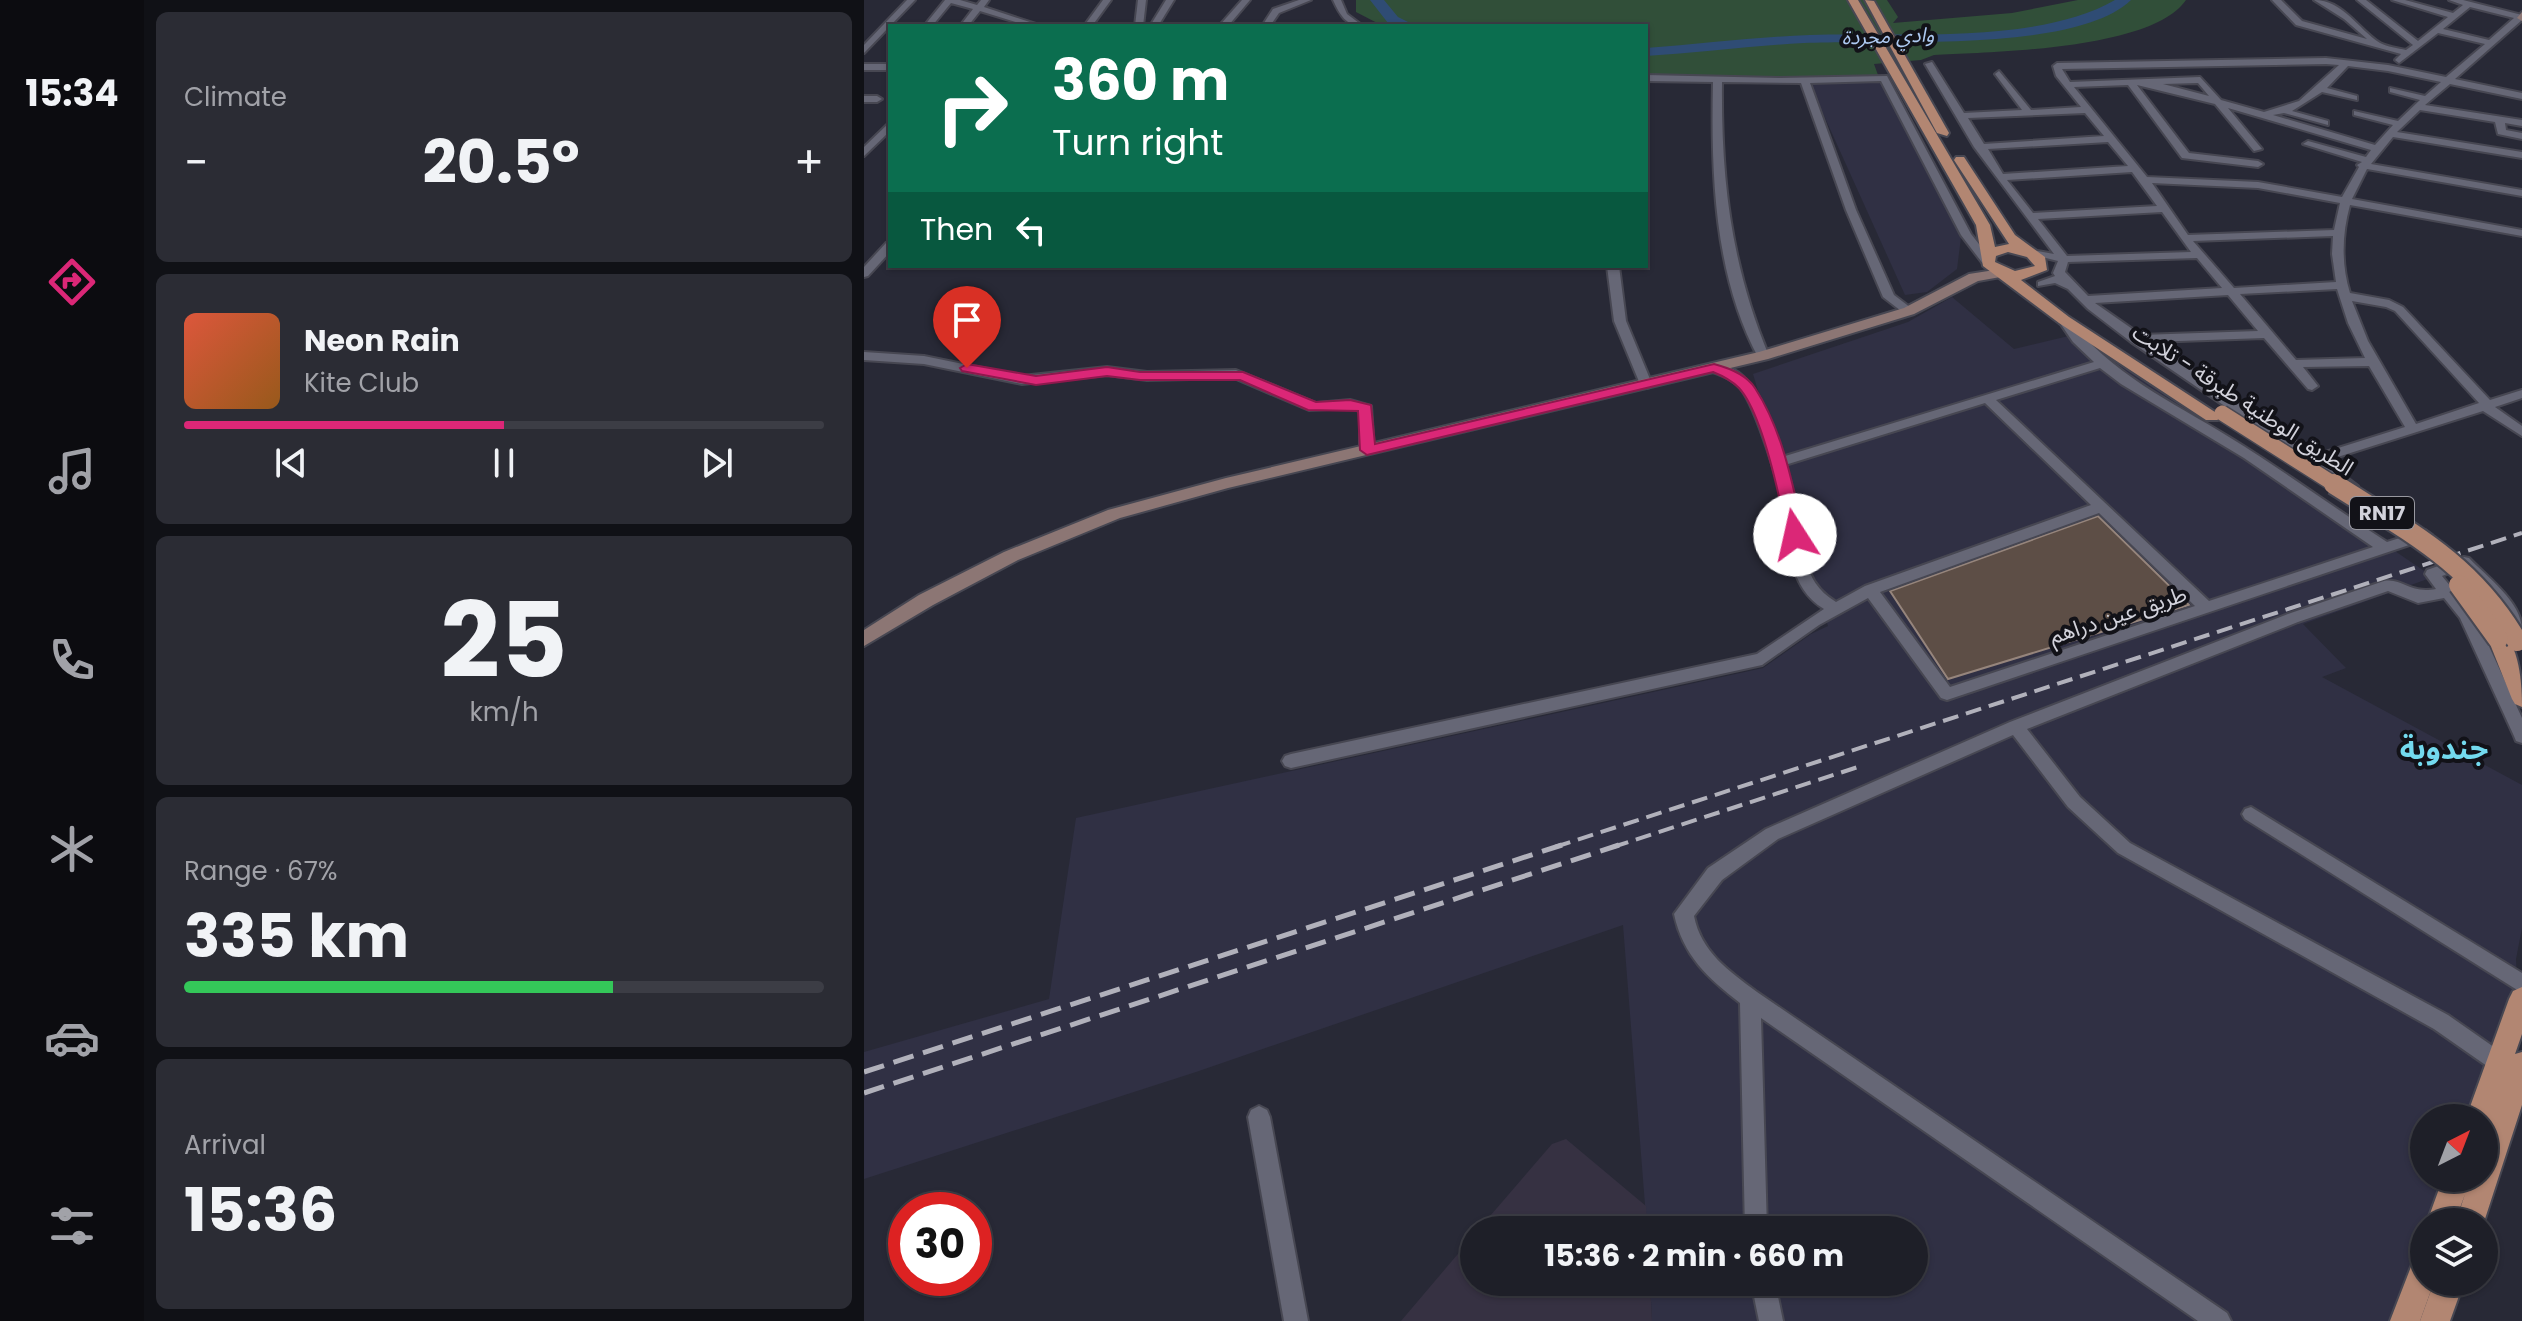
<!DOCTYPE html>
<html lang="en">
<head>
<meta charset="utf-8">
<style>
	body { margin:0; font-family:Poppins,"Noto Sans Arabic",sans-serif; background:#2b2c34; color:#f1f3f6; height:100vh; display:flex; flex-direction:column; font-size:30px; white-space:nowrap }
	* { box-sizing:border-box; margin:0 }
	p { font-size:26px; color:#a1a2a8 }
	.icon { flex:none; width:44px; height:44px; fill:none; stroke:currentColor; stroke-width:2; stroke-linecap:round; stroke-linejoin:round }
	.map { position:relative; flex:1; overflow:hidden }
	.panel { display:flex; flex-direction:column; gap:12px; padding:12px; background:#101116; width:720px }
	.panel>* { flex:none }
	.guide { position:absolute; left:24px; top:24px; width:760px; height:244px; border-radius:0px; box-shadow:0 2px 6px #0004,0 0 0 2px #3c3d45; background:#0b6e4f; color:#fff; overflow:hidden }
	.needle { width:52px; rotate:42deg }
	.controls { position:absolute; left:1546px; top:1104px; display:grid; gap:16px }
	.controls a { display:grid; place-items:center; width:88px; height:88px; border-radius:50%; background:#1e1f28; box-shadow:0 2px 6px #0004,0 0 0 2px #3c3d45; font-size:40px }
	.speed { position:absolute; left:24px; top:1192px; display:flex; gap:16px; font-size:40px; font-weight:700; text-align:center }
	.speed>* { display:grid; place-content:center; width:104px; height:104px; border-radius:50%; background:#1e1f28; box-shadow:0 2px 6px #0004,0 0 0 2px #3c3d45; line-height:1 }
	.speed .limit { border:12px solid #d22; background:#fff; color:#111 }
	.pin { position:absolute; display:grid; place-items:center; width:68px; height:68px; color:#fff; margin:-82px -34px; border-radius:50% 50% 50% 0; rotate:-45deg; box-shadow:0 0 8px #0007 }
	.pin .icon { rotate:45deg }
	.me { position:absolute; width:88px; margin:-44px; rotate:350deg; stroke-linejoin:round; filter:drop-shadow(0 0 6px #0008) }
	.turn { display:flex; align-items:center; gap:28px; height:168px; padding:0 32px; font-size:36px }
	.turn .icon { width:104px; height:104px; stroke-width:2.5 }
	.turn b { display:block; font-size:56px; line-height:68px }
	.then { display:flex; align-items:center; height:76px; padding:0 32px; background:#0003; gap:16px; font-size:30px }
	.big { font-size:60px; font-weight:700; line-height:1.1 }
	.panel .widget { flex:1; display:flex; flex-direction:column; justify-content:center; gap:12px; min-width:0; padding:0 28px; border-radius:12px; background:#2b2c34 }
	.panel .dial { align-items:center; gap:0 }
	.dial b { font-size:104px; line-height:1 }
	.song { display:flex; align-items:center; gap:24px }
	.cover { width:96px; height:96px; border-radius:12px; background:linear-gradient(135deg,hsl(10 70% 55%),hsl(30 70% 35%)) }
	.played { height:8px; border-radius:4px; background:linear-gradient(90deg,#db2777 50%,#3c3d45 50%) }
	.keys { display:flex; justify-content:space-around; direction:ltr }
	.heat { display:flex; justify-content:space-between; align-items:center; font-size:44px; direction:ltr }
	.charge { height:12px; border-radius:6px; background:linear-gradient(90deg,#34c759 67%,#3c3d45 0) }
	.trip { position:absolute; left:596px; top:1216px; width:468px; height:80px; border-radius:40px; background:#1e1f28; box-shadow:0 2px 6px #0004,0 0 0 2px #3c3d45; font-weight:700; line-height:80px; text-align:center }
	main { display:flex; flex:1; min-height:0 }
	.dock { display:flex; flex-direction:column; width:144px; justify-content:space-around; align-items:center; background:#0c0c10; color:#a1a2a8 }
	.dock .icon { width:56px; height:56px }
	.dock .on { color:#db2777 }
	.dock b { font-size:36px; color:#f1f3f6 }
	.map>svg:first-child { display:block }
	.built { fill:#303044 }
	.education { fill:#363142 }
	.green { fill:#314f39 }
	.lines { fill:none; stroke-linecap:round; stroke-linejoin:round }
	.river { fill:#2f4c74; fill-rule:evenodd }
	.building { fill:#5d4e46; stroke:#96857c; stroke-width:2 }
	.street-casing { stroke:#474752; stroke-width:4 }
	.secondary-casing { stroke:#474752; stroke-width:4 }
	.primary-casing { stroke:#474752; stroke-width:4 }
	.street { fill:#666776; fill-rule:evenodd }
	.secondary { fill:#8c7674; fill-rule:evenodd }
	.primary { fill:#b28672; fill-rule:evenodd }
	.rail-far1 { stroke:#b1b1bb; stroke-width:4; stroke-dasharray:16 8; stroke-linecap:butt }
	.rail { stroke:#b1b1bb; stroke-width:5; stroke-dasharray:21 10; stroke-linecap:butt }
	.primary-bridge-far1-casing { stroke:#474752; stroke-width:18; stroke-linecap:butt }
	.primary-bridge-casing { stroke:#474752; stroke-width:24; stroke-linecap:butt }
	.primary-bridge-far1 { stroke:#b28672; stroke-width:15 }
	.primary-bridge { stroke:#b28672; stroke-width:20 }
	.route { fill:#db2777; stroke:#8e194d; stroke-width:2 }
	.labels { text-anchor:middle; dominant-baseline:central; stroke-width:8; stroke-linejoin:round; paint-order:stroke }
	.far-water-label { font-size:20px; font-style:italic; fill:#aecaf2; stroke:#121218 }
	.shield { fill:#121218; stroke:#9898a0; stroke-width:2 }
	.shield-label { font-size:20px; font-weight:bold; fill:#d2d2db }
	.street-label { font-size:22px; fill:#d2d2db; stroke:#121218 }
	.district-label { font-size:30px; font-weight:bold; fill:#73daee; stroke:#121218 }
</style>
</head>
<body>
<main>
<nav class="dock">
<b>15:34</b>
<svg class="icon on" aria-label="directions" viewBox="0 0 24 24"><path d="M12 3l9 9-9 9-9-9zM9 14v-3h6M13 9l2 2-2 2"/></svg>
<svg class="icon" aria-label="music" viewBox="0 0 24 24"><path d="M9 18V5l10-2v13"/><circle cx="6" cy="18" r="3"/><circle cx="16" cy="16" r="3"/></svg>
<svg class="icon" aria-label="phone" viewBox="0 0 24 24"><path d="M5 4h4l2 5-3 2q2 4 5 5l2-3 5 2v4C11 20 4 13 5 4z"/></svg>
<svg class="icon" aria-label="climate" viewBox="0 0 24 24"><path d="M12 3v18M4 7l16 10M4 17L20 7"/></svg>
<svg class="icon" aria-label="car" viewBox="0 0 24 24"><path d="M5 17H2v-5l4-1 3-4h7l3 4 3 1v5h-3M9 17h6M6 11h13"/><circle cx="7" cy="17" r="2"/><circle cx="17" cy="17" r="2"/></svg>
<svg class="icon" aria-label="filters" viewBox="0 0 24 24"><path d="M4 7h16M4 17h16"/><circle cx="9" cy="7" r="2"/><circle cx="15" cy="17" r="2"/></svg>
</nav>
<section class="panel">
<div class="widget"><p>Climate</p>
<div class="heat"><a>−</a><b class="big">20.5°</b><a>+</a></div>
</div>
<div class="widget">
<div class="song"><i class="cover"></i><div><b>Neon Rain</b><p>Kite Club</p></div></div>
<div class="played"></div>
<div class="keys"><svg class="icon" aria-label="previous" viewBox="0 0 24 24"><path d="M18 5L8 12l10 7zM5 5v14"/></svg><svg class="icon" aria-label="pause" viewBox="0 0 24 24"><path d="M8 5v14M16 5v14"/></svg><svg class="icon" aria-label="next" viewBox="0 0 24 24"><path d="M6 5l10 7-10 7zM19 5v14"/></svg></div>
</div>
<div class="widget dial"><b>25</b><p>km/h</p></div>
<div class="widget"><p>Range · 67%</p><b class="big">335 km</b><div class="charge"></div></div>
<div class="widget"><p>Arrival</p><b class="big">15:36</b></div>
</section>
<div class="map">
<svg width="1658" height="1321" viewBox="0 0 1658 1321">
	<rect width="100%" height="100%" fill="#282936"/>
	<g class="built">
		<path d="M 1014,75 L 1097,237 L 1093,269 L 1063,292 L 1041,295 L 943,78 Z"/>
		<path d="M 1088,297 L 1150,349 L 1213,334 L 1569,577 L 1439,624 L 1482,668 L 1458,677 L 1658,785 L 1658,928 L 1652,959 L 1654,1006 L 1611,1118 L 1560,1118 L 1560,1178 L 1588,1178 L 1571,1222 L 1560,1222 L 1560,1251 L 1533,1321 L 788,1321 L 786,1282 L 1050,1282 L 1050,1230 L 783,1230 L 759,925 L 332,1072 L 0,1179 L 0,1052 L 185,999 L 212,818 L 899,668 L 947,634 L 964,626 L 889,374 L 1044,322 Z"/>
	</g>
	<g class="education">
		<path d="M 702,1139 L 782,1206 L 783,1230 L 614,1230 L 688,1144 Z"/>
		<path d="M 610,1235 L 610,1282 L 786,1282 L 788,1321 L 537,1321 Z"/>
	</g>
	<path class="green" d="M 492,0 L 1023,0 L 1034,17 L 1029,23 L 1148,13 L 1214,0 L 1322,0 C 1288,50 1128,52 1070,55 L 1057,60 L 1010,64 L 1014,75 L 782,80 L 782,26 L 519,26 L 492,12 Z"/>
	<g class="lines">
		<g class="river">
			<path d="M 506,0 L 520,0 L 534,17 L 552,26 L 524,23 Z"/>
			<path d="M 1251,0 L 1267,0 C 1211,54 1017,39 940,43 C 887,46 835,53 782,56 L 782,48 C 837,44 891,37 946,35 C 1035,32 1173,45 1251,0 Z"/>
		</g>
	</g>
	<path class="building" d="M 1234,516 L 1325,605 L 1084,679 L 1026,591 Z"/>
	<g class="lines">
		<g class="street-casing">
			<g id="street">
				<path d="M 43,0 L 51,0 L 0,53 L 0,45 Z"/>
				<path d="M 81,0 L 96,0 L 113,5 L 117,0 L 125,0 L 120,7 L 178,26 L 165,26 L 116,11 L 104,26 L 96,26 L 109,9 L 87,3 L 68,26 L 60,26 Z"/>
				<path d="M 239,0 L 247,0 L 228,26 L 220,26 Z"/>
				<path d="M 274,0 L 282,0 L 279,26 L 271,26 Z"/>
				<path d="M 302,0 L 310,0 L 294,26 L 286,26 Z"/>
				<path d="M 378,0 L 386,0 L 364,26 L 355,26 Z"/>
				<path d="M 435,0 L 447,0 L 415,13 L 406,26 L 398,26 L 409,9 Z"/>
				<path d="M 469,0 L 477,0 L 483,14 L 499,26 C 482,26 476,15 469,0 Z"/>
				<path d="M 1408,0 L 1417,0 L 1438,21 L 1503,39 L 1480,19 L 1450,0 C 1479,0 1494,29 1516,43 C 1523,47 1534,48 1542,50 L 1549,45 L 1493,0 L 1502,0 L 1554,41 L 1584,17 L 1528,0 L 1541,0 L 1589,13 L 1599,5 L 1585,0 L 1599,0 L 1658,15 L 1658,20 L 1591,79 L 1658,93 L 1658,99 L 1586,84 L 1561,105 L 1658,120 L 1658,126 L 1641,123 L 1642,130 L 1658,133 L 1658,139 L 1634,134 L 1631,122 L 1556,110 L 1533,132 L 1658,152 L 1658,158 L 1529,137 L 1507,164 L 1658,190 L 1658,196 L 1503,169 L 1488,199 L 1658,230 L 1658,236 L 1486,205 C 1478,234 1477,264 1486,293 L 1525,300 L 1539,307 L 1626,400 L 1658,390 L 1658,398 L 1631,407 L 1658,426 L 1658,436 L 1619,411 L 1461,461 L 1494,486 L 1487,490 L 1482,489 L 1267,342 L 1224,309 L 1204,289 L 1191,283 L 1174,286 L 1174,282 L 1191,276 L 1189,273 L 1194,261 L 1162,253 L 1168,250 L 1190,254 L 1110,147 L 1061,64 L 1068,62 L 1100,113 L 1158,110 L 1131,74 L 1135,71 L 1167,110 L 1217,107 L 1192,76 L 1189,66 L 1193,63 L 1462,58 L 1524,65 L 1582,77 L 1621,44 L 1574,33 L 1535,63 L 1531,60 L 1537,54 L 1432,25 ZM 1606,7 L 1650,18 L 1625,40 L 1579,29 ZM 1462,64 L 1475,65 L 1435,101 L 1400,112 L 1357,100 L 1336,77 L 1206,82 L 1198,69 ZM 1484,66 L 1524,71 L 1577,82 L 1561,96 L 1526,88 L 1526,92 L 1556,100 L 1534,121 L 1490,111 L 1490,115 L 1529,125 L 1511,145 L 1409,115 L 1420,113 L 1464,125 L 1464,121 L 1428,111 L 1458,92 L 1493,100 L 1493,96 L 1463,88 ZM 1334,83 L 1345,96 L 1299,84 ZM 1264,85 L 1318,158 L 1394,167 L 1399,164 L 1394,161 L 1325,153 L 1273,85 L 1351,104 L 1390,151 L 1398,149 L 1364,108 L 1507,150 L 1502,157 L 1444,141 L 1439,144 L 1498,162 L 1493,165 L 1495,167 L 1478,197 L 1394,182 L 1283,177 L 1210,87 ZM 1221,113 L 1240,136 L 1120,144 L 1104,118 ZM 1244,142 L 1264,166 L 1139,174 L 1124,149 ZM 1268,172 L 1293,206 L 1169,213 L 1143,180 ZM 1288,183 L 1394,188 L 1476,203 L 1470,230 L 1324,235 ZM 1298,212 L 1327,252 L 1203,256 L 1174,219 ZM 1469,236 L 1468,254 L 1472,282 L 1370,288 L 1329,241 ZM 1333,258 L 1358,288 L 1224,296 L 1201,272 L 1204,262 ZM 1473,289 L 1484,323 L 1501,358 L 1432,360 L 1376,294 ZM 1364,295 L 1394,331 L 1277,335 L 1231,303 ZM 1488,301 L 1522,307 L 1531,311 L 1615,403 L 1552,424 L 1504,341 ZM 1400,338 L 1444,389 L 1448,390 L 1454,386 L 1439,367 L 1505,366 L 1541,427 L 1452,455 L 1287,342 Z"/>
				<rect x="0" y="64" width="26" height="6"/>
				<path d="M 782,75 L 915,78 L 1023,76 L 1107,234 L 1130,263 L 1120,265 L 1097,235 L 1017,81 L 946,83 L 992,210 L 1030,295 L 1051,311 L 1045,315 L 1041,314 L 1019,297 L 982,210 L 937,83 L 858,82 C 857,180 867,265 905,356 L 899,360 L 895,359 C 850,276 847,174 849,82 L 782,81 Z"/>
				<path d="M 0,96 L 13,96 L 18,99 L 13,102 L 0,102 Z"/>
				<path d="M 26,122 L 26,131 L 0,156 L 0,147 Z"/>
				<path d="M 26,242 L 26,252 L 4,276 L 0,277 L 0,267 L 22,243 Z"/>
				<path d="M 743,266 L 755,266 L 762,321 L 788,384 L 786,387 L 782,388 L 776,384 L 750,321 Z"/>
				<path d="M 1200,316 L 1204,317 C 1246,374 1307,401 1365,437 C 1419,470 1470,508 1523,542 L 1561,530 L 1568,535 L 1566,538 L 1083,700 L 1077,698 L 1004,598 L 955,625 L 898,665 L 427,768 L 421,766 L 418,761 L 421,756 L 427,754 L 893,654 L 960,609 C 924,587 927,548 920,511 C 916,485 892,408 877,389 C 869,379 857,375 846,371 L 846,365 C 890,360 908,424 918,457 L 1230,362 L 1209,342 L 1194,320 ZM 1236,368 L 1257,384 L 1380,458 L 1509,547 L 1345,601 L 1132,400 ZM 1121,403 L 1227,505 L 1001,586 L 972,602 C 934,579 943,545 934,507 C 930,493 925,479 921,465 ZM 1235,513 L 1331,606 L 1086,687 L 1016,592 Z"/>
				<path d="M 0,352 L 60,356 L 158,376 L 243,367 L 283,372 L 372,370 L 452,403 L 486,400 L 507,406 L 510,450 L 503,454 L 496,450 L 496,411 L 485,408 L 445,410 L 370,378 L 283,380 L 243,375 L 158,384 L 60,364 L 0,360 Z"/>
				<path d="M 1600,557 L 1605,558 C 1623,577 1658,602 1658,630 L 1647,630 L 1635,609 L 1598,568 L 1578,576 L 1611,616 L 1658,718 L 1658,743 L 1652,741 L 1650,736 L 1596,618 L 1580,598 L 1554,603 L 1524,591 L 1434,622 L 1163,729 L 1216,797 L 1266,843 L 1584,1015 L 1647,1059 L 1650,1066 L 1647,1073 L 1640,1076 L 1633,1073 L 1570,1029 L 1254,853 L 1204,807 L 1149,735 L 914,839 L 858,880 L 830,916 C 837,952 865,971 893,992 L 1363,1313 L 1367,1321 L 1334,1321 L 897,1018 L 903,1230 L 881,1230 L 876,1003 C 844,978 819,956 810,914 L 844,868 L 902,829 L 1146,722 L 1424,614 L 1520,581 C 1539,578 1545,594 1572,589 L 1561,574 L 1563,570 Z"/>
				<path d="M 1387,807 L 1658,973 L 1658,993 L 1381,819 L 1378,814 L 1381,809 Z"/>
				<path d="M 395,1106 L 403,1110 L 406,1117 L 444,1321 L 420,1321 L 384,1117 L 387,1110 Z"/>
				<path d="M 887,1282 L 911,1282 L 919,1321 L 895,1321 Z"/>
			</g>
		</g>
		<g class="secondary-casing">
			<g id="secondary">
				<path d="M 1658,12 L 1658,21 L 1653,18 Z"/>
				<path d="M 1137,269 L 1142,270 L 1142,276 L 1114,281 L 1050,314 L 904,359 L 364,488 L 256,518 L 154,560 L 69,605 L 0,646 L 0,630 L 55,595 L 140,552 L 244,510 L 362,478 L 895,352 L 1040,308 L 1105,274 Z"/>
			</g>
		</g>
		<g class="primary-casing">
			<g id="primary">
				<path d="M 984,0 L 994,0 L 1126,225 L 1131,247 L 1145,244 L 1090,160 L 1092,157 L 1100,157 L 1151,235 L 1181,257 L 1183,270 L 1157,280 L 1205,317 L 1354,414 L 1354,420 L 1342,420 L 1195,323 L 1119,266 L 1112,225 ZM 1144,252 L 1163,257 L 1171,266 L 1151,271 L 1131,262 L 1132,256 Z"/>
				<path d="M 1001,0 L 1010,1 L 1085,133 L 1083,136 L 1073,133 Z"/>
				<path d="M 1634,632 C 1656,639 1658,687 1658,707 L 1651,704 L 1648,699 L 1624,639 Z"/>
				<path d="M 1658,987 L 1658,1034 L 1651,1054 L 1658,1052 L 1658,1105 L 1620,1222 L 1592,1222 L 1601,1194 L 1591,1222 L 1563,1222 L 1579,1178 L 1620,1178 L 1620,1138 L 1624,1128 L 1620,1129 L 1620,1118 L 1602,1118 L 1645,999 L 1649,991 Z"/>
				<path d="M 1560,1254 L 1560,1282 L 1570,1282 L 1556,1321 L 1526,1321 L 1550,1259 Z"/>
				<path d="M 1570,1282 L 1600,1282 L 1586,1321 L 1556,1321 Z"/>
			</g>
		</g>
		<use href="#street" class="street"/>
		<use href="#secondary" class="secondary"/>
		<use href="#primary" class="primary"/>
		<g class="rail-far1">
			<path d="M 691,847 L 1658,533"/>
			<path d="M 749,847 L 997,766"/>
		</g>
		<g class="rail">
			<path d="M 0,1072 L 698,845"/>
			<path d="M 0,1093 L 755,845"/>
		</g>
		<g class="primary-bridge-far1-casing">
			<path id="primary-bridge-far1" d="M 1358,413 L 1473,486"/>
		</g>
		<g class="primary-bridge-casing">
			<g id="primary-bridge">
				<path d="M 1470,484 C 1544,531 1607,562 1653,641"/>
				<path d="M 1595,585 L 1634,639"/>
			</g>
		</g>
		<use href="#primary-bridge-far1" class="primary-bridge-far1"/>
		<use href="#primary-bridge" class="primary-bridge"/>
	</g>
	<path class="route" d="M 103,364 L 172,376 L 243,367 L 276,372 L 379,372 L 452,402 L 486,400 L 507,405 L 511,444 L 850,364 C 865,368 882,374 891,388 C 919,431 929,486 940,535 L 931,540 L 923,535 C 916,499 899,414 875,388 C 867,380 859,376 849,372 L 503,455 L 496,450 L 494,411 L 444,410 L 376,380 L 276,380 L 243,376 L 172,385 L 98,371 L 96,368 Z"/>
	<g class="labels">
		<g class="far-water-label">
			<text transform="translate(1024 36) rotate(-2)">وادي مجردة</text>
		</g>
		<rect class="shield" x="1486" y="497" width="64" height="32" rx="6"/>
		<g class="shield-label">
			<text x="1518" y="513">RN17</text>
		</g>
		<g class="street-label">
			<text transform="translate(1379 400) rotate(33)">الطريق الوطنية طبرقة - تلابت</text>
			<text transform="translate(1254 615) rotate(-18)">طريق عين دراهم</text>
		</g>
		<g class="district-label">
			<text x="1580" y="748">جندوبة</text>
		</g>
	</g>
</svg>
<div class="controls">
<a><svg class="needle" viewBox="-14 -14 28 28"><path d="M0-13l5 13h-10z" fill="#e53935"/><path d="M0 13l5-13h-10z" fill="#a1a2a8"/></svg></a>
<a><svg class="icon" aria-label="layers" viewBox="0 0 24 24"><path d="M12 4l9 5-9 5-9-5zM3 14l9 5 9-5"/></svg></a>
</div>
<div class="speed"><div class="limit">30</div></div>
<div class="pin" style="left:103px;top:368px;background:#d93025"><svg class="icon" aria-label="arrive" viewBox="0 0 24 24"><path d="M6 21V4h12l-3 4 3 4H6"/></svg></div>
<svg class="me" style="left:931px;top:535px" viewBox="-20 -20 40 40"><circle r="19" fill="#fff"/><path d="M0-13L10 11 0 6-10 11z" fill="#db2777"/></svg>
<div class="trip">15:36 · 2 min · 660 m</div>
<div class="guide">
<div class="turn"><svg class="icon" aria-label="right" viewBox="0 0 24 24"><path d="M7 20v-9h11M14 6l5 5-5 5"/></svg><div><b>360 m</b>Turn right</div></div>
<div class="then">Then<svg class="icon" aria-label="left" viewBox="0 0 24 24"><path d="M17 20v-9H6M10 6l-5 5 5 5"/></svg></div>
</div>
</div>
</main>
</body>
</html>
